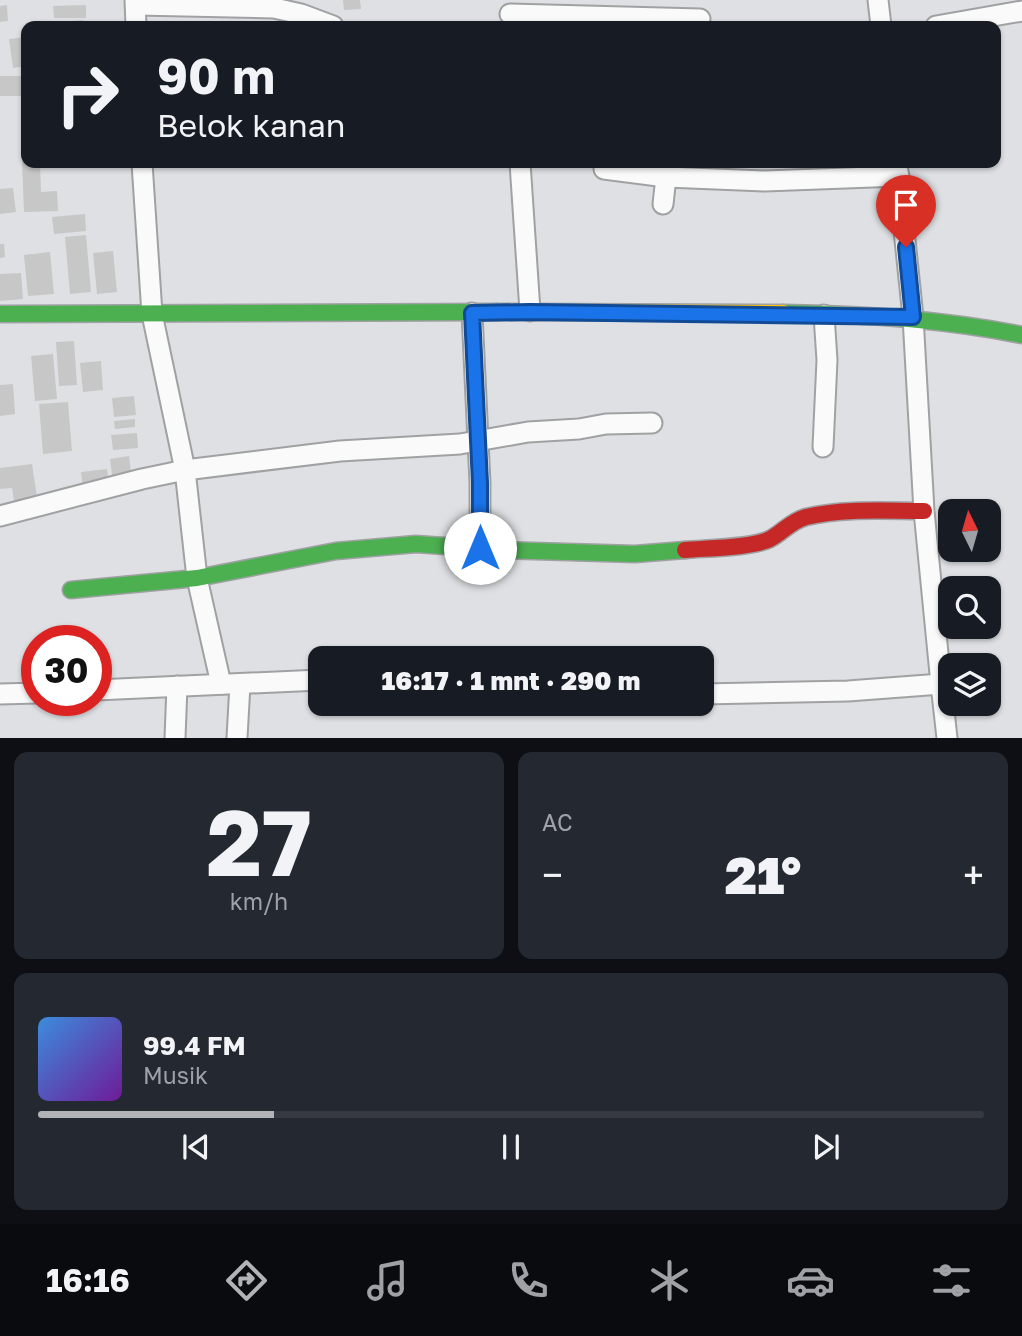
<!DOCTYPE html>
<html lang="id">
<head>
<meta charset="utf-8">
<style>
	body { margin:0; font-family:"Golos Text",sans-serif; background:#242831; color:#f1f3f6; height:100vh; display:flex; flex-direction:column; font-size:26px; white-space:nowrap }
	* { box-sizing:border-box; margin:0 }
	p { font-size:23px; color:#9ea1a6 }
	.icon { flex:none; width:38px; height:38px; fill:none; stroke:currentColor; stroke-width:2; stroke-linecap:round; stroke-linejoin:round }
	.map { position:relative; height:738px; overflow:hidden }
	.side { display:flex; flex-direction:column; gap:14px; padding:14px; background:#0d0f14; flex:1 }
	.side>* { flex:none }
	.top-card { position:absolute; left:21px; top:21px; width:980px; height:147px; border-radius:14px; box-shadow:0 2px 5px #0004; background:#171b24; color:#f1f3f6; overflow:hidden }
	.needle { width:46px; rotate:355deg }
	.buttons { position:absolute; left:938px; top:499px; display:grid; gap:14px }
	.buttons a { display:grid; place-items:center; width:63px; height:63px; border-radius:14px; background:#171b24; box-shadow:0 2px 5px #0004; font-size:35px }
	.speed { position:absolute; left:21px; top:625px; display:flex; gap:14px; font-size:35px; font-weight:700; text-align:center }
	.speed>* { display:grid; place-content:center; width:91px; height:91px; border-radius:50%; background:#171b24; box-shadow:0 2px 5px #0004; line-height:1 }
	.speed .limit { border:10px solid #d22; background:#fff; color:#111 }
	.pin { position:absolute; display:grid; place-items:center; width:60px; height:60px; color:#fff; margin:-72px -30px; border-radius:50% 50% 50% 0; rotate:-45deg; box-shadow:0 0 7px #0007 }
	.pin .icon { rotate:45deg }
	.me { position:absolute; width:77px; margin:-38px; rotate:0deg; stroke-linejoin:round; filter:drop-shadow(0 0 5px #0008) }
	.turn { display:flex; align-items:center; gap:24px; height:147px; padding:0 21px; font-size:32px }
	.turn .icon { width:91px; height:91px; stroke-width:2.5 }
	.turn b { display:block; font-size:49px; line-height:60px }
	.big { font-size:52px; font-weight:800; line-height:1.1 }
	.side .tile { flex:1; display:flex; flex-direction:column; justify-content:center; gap:10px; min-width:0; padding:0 24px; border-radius:14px; background:#242831 }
	.side .dial { align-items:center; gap:0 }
	.dial b { font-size:91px; line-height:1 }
	.song { display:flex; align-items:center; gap:21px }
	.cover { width:84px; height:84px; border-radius:10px; background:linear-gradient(135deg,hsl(210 70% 55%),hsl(280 70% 35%)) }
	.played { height:7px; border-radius:4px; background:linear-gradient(90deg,#b1b3b6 25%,#363941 25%) }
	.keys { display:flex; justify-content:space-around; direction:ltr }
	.heat { display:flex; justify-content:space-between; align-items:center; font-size:38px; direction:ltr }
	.side .tiles { flex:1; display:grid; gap:14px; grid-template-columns:1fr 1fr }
	.tile:last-child { grid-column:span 2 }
	.trip { position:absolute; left:308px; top:646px; width:406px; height:70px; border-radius:14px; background:#171b24; box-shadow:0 2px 5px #0004; font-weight:800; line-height:70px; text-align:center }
	.dock { display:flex; height:112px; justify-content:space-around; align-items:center; background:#090b0e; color:#9ea1a6 }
	.dock .icon { width:49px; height:49px }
	.dock .selected { color:#b1b3b6 }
	.dock b { font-size:32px; color:#f1f3f6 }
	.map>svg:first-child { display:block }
	.building { fill:#c7c7c8 }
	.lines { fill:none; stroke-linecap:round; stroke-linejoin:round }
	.street-casing { stroke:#a0a1a3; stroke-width:23 }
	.fast-casing { stroke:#a0a1a3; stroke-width:19 }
	.slow-casing { stroke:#a0a1a3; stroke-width:19 }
	.jam-casing { stroke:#a0a1a3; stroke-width:19 }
	.street { stroke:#fafafb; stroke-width:19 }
	.fast { stroke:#4caf50; stroke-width:16 }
	.slow { stroke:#ffc107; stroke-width:16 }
	.jam { stroke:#c62828; stroke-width:16 }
	.route-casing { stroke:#114b97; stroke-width:18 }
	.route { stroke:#1a73e8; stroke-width:12 }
</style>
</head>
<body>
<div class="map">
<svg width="1022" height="738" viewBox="0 0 1022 738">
	<rect width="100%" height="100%" fill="#dee0e3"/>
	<g class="building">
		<path d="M 343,0 L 360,0 L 361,9 L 344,10 Z"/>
		<path d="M 7,5 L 8,21 L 0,22 L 0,6 Z"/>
		<path d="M 86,5 L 86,18 L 54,18 L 53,6 Z"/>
		<path d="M 83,20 L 84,26 L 49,26 L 49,23 Z"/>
		<path d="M 26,37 L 26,66 L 13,68 L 9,39 Z"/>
		<rect x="0" y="76" width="26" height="20"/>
		<path d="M 22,160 L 26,160 L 26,163 L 40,163 L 41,192 L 57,191 L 58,211 L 24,212 Z"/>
		<path d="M 13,188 L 16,212 L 0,214 L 0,189 Z"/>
		<path d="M 85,214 L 86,231 L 54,234 L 52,217 Z"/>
		<path d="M 86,235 L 91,292 L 70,294 L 65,237 Z"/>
		<path d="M 0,244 L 4,244 L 5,257 L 0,258 Z"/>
		<path d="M 113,251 L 117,292 L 97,294 L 93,253 Z"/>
		<path d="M 50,252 L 54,294 L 28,296 L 24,255 Z"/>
		<path d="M 21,273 L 23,299 L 0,301 L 0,274 Z"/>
		<path d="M 74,341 L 77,385 L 59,386 L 56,342 Z"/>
		<path d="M 53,354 L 57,399 L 35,401 L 31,356 Z"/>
		<path d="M 101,361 L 103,390 L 83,392 L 80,363 Z"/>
		<path d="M 13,384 L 15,414 L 0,416 L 0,385 Z"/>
		<path d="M 134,396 L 136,415 L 114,417 L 112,398 Z"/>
		<path d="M 68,402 L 72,451 L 43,454 L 39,404 Z"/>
		<path d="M 135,419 L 135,427 L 115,429 L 114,421 Z"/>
		<path d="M 137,433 L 138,448 L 113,450 L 111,435 Z"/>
		<path d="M 129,456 L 132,481 L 113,483 L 110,459 Z"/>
		<path d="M 32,464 L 38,504 L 15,507 L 12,488 L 0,489 L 0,468 Z"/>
		<path d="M 107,469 L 109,485 L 83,489 L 81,472 Z"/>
	</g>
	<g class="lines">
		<g class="street-casing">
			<g id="street">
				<path d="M 135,0 L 136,26"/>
				<path d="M 878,0 L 881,26"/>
				<path d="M 136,5 L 274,8 L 301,14 L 333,26"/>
				<path d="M 510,14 L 700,19"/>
				<path d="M 936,26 L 1022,11"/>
				<path d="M 142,163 L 152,314 L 185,470 L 197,578 L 221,684"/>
				<path d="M 520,163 L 530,311"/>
				<path d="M 604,169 L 666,177 L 765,181 L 899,176"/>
				<path d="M 663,204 L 666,177"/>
				<path d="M 472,313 L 480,483 L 480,549"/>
				<path d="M 823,447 L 827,360 L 824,315"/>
				<path d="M 0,516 L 142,479 L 185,470 L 340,451 L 460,444 L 528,432 L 579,429 L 606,424 L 652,423"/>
				<path d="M 941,684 L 947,738"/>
				<path d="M 96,690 L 320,680"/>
				<path d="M 0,694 L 37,693"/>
				<path d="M 702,694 L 848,691 L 941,684 L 924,511 L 913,317 L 897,163"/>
				<path d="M 175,738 L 177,686"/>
				<path d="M 237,738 L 240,684"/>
			</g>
		</g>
		<g class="fast-casing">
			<g id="fast">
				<path d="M 783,313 C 864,314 943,319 1022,335"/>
				<path d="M 0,314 L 497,312"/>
				<path d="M 71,590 L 197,578 L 336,551 L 416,544 L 501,550 L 635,554 L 685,550"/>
			</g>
		</g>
		<g class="slow-casing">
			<path id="slow" d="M 497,312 L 783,313"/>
		</g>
		<g class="jam-casing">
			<path id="jam" d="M 685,550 C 706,548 752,548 770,539 C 783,532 791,521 806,517 C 844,508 886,511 924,511"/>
		</g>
		<use href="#street" class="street"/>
		<use href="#fast" class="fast"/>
		<use href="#slow" class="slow"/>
		<use href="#jam" class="jam"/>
	</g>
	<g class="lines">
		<g class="route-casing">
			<path id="route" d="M 480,548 L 480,483 L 472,313 L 530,312 L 913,317 L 906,247"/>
		</g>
		<use href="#route" class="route"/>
	</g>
</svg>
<div class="buttons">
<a><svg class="needle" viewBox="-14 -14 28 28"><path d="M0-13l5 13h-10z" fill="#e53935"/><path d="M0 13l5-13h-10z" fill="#9ea1a6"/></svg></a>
<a><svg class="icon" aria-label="search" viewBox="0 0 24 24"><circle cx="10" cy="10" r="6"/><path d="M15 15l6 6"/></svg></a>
<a><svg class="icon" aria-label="layers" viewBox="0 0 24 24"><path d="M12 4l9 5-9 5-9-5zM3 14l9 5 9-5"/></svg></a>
</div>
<div class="speed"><div class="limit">30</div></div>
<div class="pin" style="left:906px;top:247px;background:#d93025"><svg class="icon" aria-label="arrive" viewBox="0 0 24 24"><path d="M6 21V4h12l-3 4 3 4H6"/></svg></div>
<svg class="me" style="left:480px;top:548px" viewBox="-20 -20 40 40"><circle r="19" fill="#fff"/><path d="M0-13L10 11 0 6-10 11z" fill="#1a73e8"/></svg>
<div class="trip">16:17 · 1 mnt · 290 m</div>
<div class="top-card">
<div class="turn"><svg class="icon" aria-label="right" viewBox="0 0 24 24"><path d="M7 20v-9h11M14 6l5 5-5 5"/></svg><div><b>90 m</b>Belok kanan</div></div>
</div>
</div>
<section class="side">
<div class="tiles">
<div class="tile dial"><b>27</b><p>km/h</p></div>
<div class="tile"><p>AC</p>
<div class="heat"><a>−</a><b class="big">21°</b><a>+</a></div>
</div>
<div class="tile">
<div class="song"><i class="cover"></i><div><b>99.4 FM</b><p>Musik</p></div></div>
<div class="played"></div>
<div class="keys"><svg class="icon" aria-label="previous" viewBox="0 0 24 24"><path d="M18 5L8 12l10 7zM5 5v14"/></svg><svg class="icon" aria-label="pause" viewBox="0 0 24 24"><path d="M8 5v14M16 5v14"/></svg><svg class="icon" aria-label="next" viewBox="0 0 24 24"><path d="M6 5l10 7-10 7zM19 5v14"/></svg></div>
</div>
</div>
</section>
<nav class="dock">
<b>16:16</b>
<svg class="icon selected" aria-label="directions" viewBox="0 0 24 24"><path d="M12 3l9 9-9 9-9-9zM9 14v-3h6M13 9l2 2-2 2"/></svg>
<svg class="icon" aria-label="music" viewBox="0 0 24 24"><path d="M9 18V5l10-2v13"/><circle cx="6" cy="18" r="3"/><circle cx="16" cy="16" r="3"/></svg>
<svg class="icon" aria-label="phone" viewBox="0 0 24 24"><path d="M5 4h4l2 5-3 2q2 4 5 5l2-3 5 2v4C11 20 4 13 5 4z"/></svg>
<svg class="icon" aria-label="climate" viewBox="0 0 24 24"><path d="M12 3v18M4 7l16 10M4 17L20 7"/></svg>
<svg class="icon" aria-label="car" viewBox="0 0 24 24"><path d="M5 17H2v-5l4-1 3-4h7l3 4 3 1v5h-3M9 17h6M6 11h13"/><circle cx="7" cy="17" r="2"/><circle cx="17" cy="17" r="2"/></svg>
<svg class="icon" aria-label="filters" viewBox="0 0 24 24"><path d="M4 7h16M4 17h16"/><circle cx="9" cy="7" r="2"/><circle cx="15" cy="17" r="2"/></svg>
</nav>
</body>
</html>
